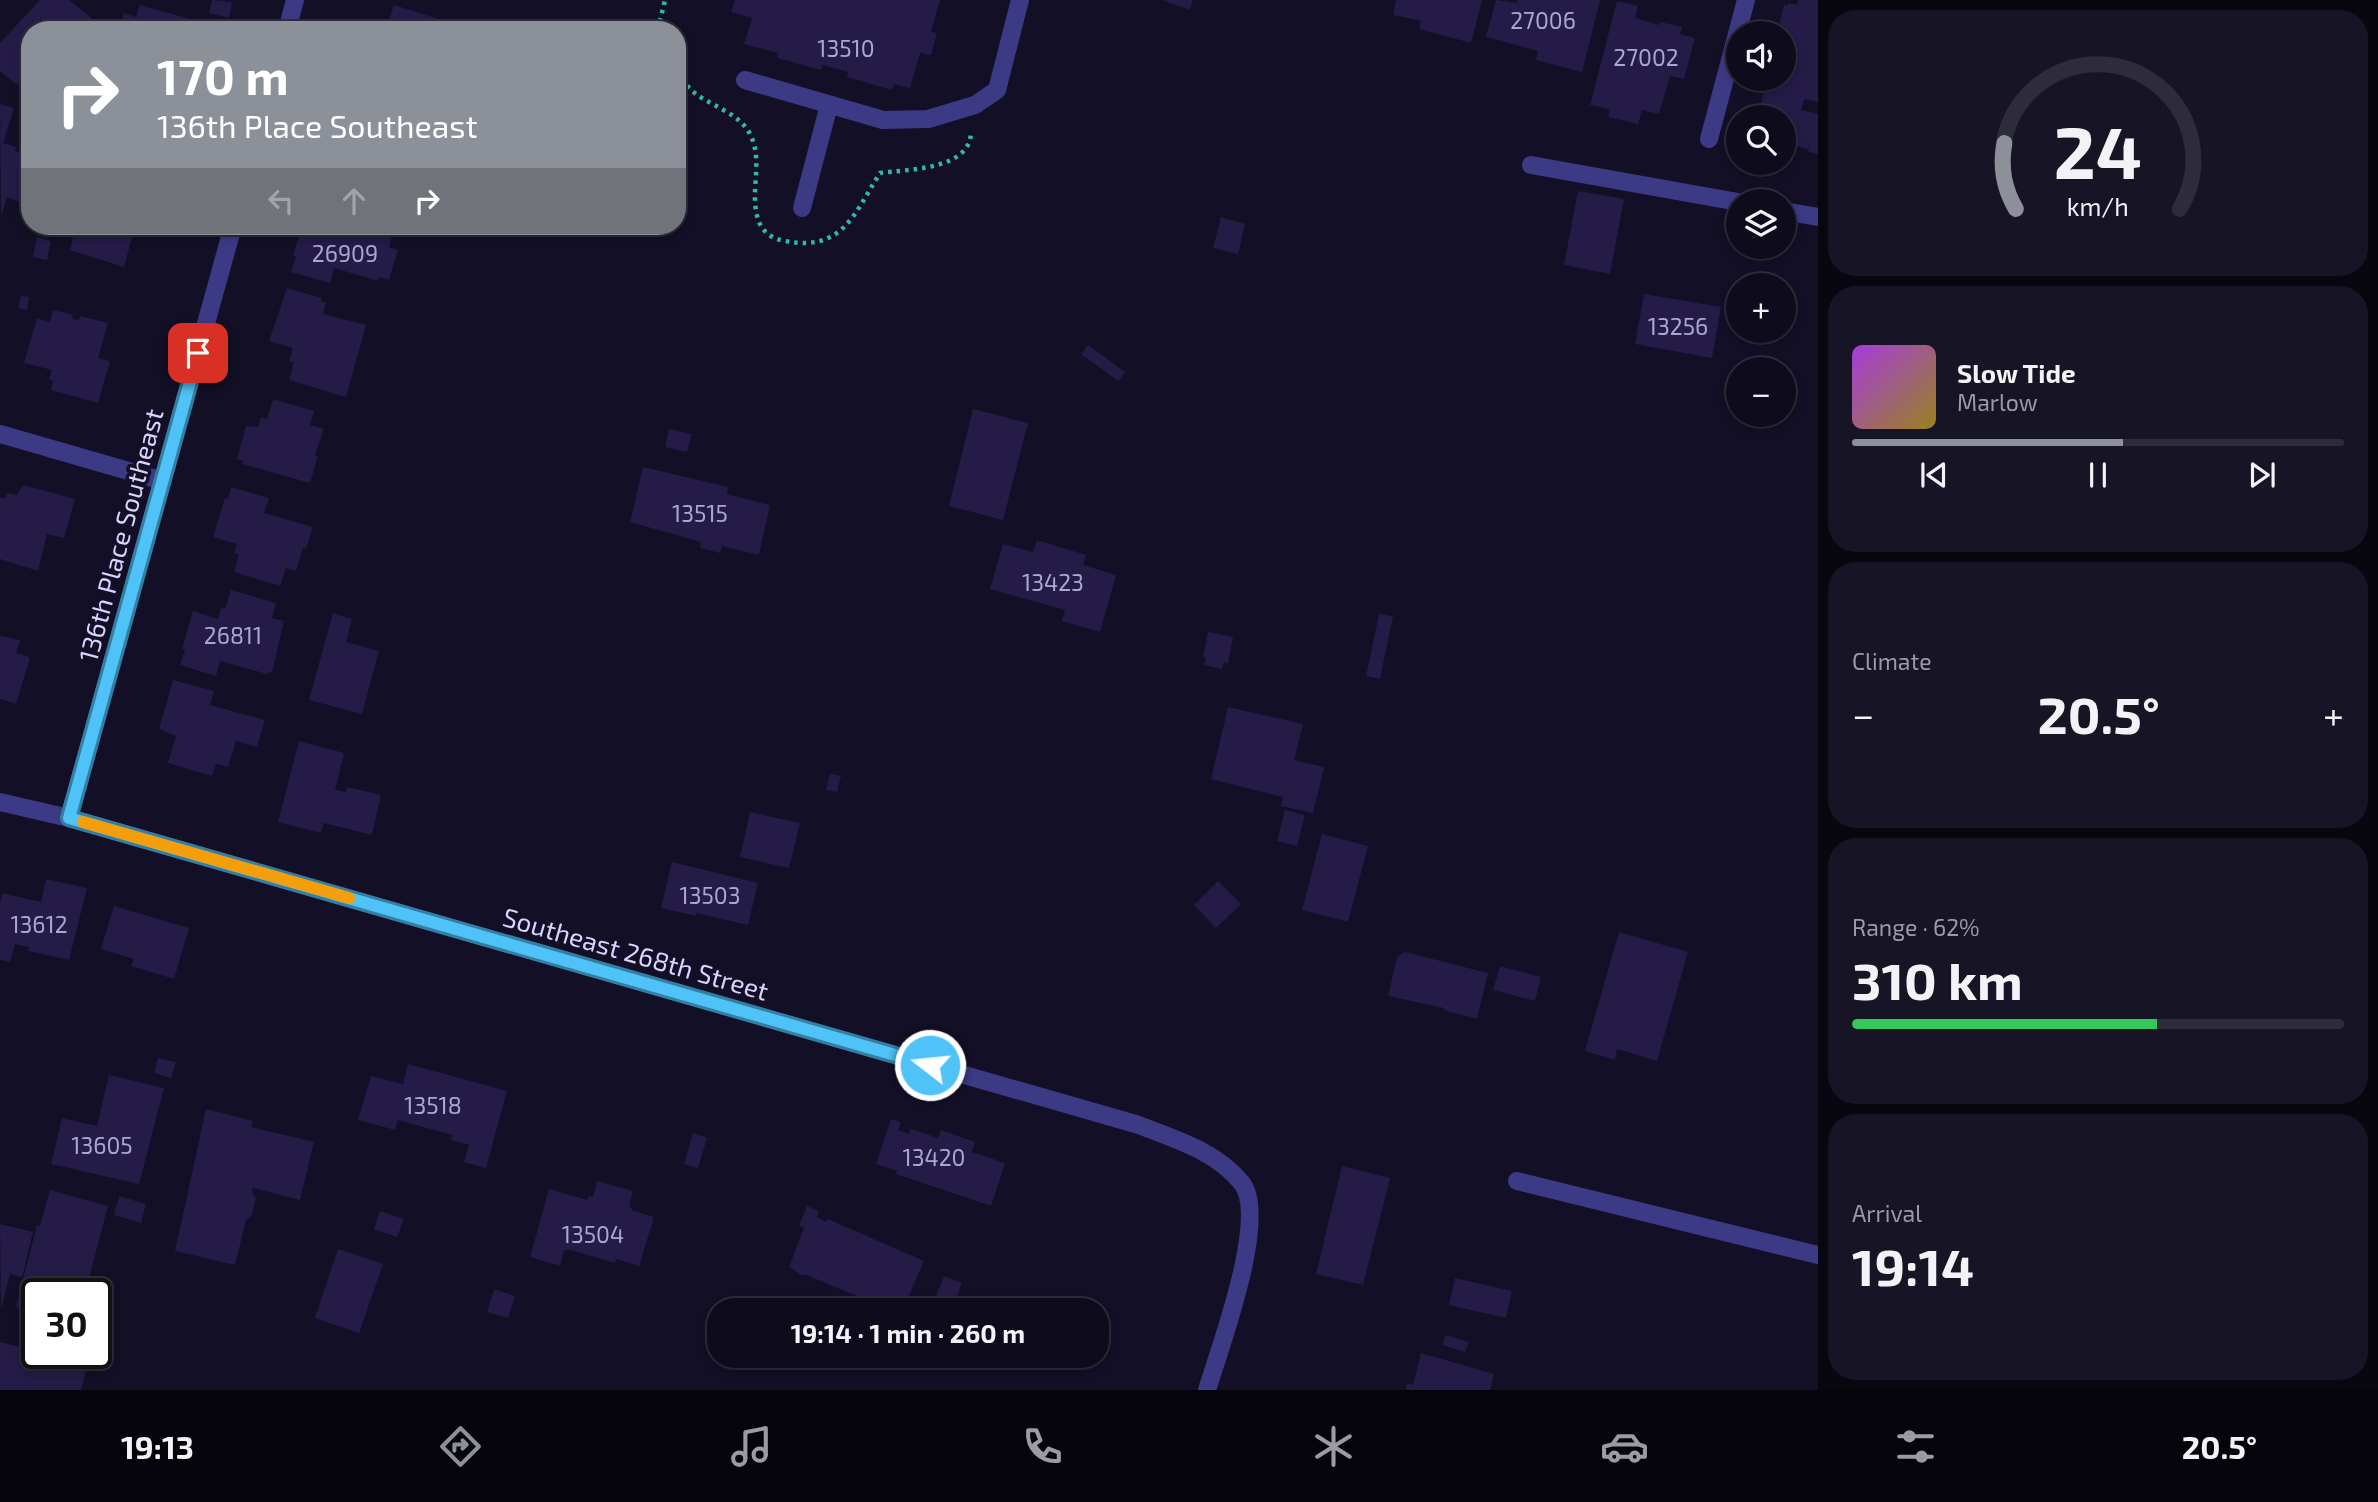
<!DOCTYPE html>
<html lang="en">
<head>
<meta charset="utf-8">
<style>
	body { margin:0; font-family:"Exo 2",sans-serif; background:#171425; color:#f1f3f6; height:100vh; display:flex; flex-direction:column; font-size:26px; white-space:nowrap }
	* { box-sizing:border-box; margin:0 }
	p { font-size:23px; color:#9b9ba3 }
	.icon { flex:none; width:38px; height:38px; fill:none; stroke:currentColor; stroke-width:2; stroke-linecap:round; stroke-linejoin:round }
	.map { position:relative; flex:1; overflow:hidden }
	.panel { display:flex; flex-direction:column; gap:10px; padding:10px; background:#08060f; width:560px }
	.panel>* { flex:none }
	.top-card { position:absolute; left:21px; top:21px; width:665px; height:214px; border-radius:28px; box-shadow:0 4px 10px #0003,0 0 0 2px #2e2b3b; background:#8c9099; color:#fff; overflow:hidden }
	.controls { position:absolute; left:1726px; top:21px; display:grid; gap:14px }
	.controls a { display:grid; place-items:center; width:70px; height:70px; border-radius:50%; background:#0e0b1c; box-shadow:0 4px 10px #0003,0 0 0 2px #2e2b3b; font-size:35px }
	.speed { position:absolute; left:21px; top:1278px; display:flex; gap:14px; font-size:35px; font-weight:700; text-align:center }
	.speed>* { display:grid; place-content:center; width:91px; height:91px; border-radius:50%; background:#0e0b1c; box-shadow:0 4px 10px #0003,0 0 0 2px #2e2b3b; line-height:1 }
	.speed .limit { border:4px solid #111; border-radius:10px; background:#fff; color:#111 }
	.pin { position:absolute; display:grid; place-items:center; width:60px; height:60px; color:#fff; margin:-30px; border-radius:14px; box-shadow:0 4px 10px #0006 }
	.me { position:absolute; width:77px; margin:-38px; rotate:286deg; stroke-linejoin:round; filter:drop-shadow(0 0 5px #0008) }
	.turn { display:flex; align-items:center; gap:24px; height:147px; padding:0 21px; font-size:32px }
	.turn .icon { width:91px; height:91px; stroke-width:2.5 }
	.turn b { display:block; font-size:49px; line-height:60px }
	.lanes { display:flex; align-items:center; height:66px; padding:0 21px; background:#0003; justify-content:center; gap:35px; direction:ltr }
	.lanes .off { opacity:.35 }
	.big { font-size:52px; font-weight:700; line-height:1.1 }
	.panel .widget { flex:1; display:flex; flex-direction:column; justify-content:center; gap:10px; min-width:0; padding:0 24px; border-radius:28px; background:#171425 }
	.panel .dial { align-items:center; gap:0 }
	.dial svg { height:182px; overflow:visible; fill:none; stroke:#2e2b3b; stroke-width:7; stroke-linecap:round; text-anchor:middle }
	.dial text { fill:#f1f3f6; stroke:none }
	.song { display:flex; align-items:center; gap:21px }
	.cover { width:84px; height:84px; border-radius:10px; background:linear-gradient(135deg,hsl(280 70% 55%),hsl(50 70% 35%)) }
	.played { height:7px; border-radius:4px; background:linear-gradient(90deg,#8c9099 55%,#2e2b3b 55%) }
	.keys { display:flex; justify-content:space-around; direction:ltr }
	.heat { display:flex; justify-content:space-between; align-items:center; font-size:38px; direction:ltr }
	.charge { height:10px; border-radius:5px; background:linear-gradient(90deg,#34c759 62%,#2e2b3b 0) }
	.trip { position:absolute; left:707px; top:1298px; width:402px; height:70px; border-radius:28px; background:#0e0b1c; box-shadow:0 4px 10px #0003,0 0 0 2px #2e2b3b; font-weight:700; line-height:70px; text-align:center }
	.tab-bar { display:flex; height:112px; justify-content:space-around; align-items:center; background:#06040b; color:#9b9ba3 }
	.tab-bar .icon { width:49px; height:49px }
	.tab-bar .on { color:#8c9099 }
	.tab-bar b { font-size:32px; color:#f1f3f6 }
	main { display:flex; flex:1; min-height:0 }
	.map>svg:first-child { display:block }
	.building { fill:#241b47 }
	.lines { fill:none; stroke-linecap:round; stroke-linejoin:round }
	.path { stroke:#2fb8b0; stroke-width:4.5; stroke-dasharray:3.5 5; stroke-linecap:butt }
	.minor { stroke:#3d3a85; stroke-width:18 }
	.route-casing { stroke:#337fa1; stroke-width:18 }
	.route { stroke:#4fc3f7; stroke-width:12 }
	.slow { stroke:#f59e0b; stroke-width:12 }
	.labels { text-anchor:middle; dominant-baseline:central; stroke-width:7; stroke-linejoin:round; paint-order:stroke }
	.number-label { font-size:23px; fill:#aca6d1 }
	.street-label { font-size:26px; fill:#d9d4ff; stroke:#130f26 }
</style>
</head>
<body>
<main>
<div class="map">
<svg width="1818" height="1390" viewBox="0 0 1818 1390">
	<rect width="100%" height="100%" fill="#130f26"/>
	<g class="building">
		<path d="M 40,0 L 69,0 L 95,21 L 88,30 L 30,30 L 30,70 L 17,85 L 0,71 L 0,43 Z"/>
		<path d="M 212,0 L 232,2 L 229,18 L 209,13 Z"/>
		<path d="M 735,0 L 940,0 L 931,32 L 937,33 L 931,55 L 920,53 L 910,88 L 894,84 L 892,90 L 847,77 L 848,72 L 823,65 L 821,70 L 777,58 L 778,53 L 744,44 L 752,18 L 731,12 Z"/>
		<path d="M 1162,0 L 1193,0 L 1190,10 Z"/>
		<path d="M 1396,0 L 1482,0 L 1471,43 L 1419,29 L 1421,21 L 1393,15 Z"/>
		<path d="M 1496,0 L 1517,3 L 1518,0 L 1600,0 L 1582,72 L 1536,60 L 1538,51 L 1486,37 Z"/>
		<path d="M 1798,0 L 1818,0 L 1818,102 L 1804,99 L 1801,110 L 1818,114 L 1818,154 L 1808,152 L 1809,149 L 1783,143 L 1783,117 L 1758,117 L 1765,87 L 1774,89 L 1776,79 L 1783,79 L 1783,51 L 1787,36 L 1783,33 L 1777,33 L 1784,5 L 1787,6 L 1788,3 L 1797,5 Z"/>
		<path d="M 1617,1 L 1638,6 L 1635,18 L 1659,25 L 1660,22 L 1682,27 L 1680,34 L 1695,38 L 1684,79 L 1670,76 L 1659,114 L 1642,110 L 1638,124 L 1608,117 L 1610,109 L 1590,105 Z"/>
		<path d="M 140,5 L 194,20 L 191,30 L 119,30 L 124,13 L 136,17 Z"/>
		<path d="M 394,5 L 439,19 L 436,30 L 382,30 L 384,22 L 388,23 Z"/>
		<path d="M 0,104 L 14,108 L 3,143 L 16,147 L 15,151 L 30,155 L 30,167 L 20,202 L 7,197 L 1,216 Z"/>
		<path d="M 1578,191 L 1624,199 L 1610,274 L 1564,265 Z"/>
		<path d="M 1221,217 L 1245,224 L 1238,254 L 1213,248 Z"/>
		<path d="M 61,226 L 152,226 L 149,234 L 134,230 L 124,267 L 70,250 L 73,238 L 58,234 Z"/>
		<path d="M 302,226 L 326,228 L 326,226 L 382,226 L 394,229 L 389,247 L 398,250 L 389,280 L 379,277 L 378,281 L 334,268 L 330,283 L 291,272 L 296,256 L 293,256 Z"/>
		<path d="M 37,237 L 51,241 L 47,260 L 33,257 Z"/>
		<path d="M 287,288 L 322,298 L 321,301 L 326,302 L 323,314 L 366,325 L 346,397 L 289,380 L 294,362 L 289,361 L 293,348 L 269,341 Z"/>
		<path d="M 1644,294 L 1721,307 L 1712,358 L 1635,344 Z"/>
		<path d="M 21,296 L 29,297 L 27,310 L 18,308 Z"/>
		<path d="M 53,310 L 73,315 L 72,319 L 79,320 L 80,316 L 108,323 L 98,358 L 110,361 L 98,403 L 51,390 L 53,381 L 49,380 L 52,370 L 24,363 L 37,318 L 50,322 Z"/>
		<path d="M 1088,345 L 1125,372 L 1118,381 L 1081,354 Z"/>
		<path d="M 273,399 L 314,411 L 310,425 L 324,429 L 315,455 L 318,456 L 310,483 L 242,464 L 243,461 L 237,459 L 246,426 L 258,427 L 261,417 L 267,419 Z"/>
		<path d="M 973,409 L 1028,423 L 1003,520 L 949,506 Z"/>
		<path d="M 669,429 L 692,434 L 687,452 L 665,447 Z"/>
		<path d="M 643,467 L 728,487 L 727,494 L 770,505 L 759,555 L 722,546 L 720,553 L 700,548 L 701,542 L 630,522 Z"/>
		<path d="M 23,485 L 75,499 L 64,538 L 47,534 L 38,571 L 0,559 L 0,497 L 5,499 L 7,493 L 17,495 Z"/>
		<path d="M 231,487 L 269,498 L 264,513 L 313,527 L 306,549 L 303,548 L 296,571 L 286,568 L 280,586 L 234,572 L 239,555 L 234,553 L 237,544 L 213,537 L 225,498 L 228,499 Z"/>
		<path d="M 1037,540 L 1086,555 L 1083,565 L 1116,575 L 1100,632 L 1062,621 L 1065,610 L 990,589 L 1003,544 L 1033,552 Z"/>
		<path d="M 231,590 L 276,603 L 272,618 L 284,621 L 272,673 L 268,672 L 267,674 L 220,661 L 216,676 L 180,665 L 185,650 L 182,649 L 193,611 L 218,619 L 221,608 L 225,609 Z"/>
		<path d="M 333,613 L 352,619 L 346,642 L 379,651 L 362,714 L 309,700 Z"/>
		<path d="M 1379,614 L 1393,616 L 1380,679 L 1366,676 Z"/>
		<path d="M 1208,632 L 1233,637 L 1228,664 L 1224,662 L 1222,669 L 1204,665 L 1206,658 L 1203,657 Z"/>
		<path d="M 0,636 L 20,640 L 16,653 L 30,657 L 16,704 L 0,699 Z"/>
		<path d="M 173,680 L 214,691 L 210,705 L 265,720 L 257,747 L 236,741 L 228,767 L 216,764 L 212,776 L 168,763 L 176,736 L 159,729 Z"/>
		<path d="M 1228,707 L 1303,724 L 1294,760 L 1324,767 L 1313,813 L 1281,806 L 1283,797 L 1211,779 Z"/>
		<path d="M 299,741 L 344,753 L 335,790 L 346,792 L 347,787 L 381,795 L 372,835 L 324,823 L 321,833 L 278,822 Z"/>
		<path d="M 830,774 L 841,776 L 837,792 L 826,790 Z"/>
		<path d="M 1285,810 L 1305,815 L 1297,846 L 1277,841 Z"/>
		<path d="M 750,812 L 800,823 L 789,868 L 740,857 Z"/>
		<path d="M 1322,834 L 1368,846 L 1348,922 L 1302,910 Z"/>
		<path d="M 672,862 L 758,883 L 748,925 L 696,913 L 696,916 L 661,908 Z"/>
		<path d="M 46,879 L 87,888 L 69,960 L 28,951 L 29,947 L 15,944 L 10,962 L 0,960 L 0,904 L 2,893 L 41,902 Z"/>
		<path d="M 1218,881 L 1241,904 L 1216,928 L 1194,905 Z"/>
		<path d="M 114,906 L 189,928 L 174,979 L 131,966 L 134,959 L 101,949 Z"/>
		<path d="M 1619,932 L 1688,952 L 1657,1061 L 1617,1049 L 1615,1060 L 1585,1051 Z"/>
		<path d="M 1405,952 L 1488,973 L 1477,1019 L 1443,1010 L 1444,1008 L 1388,996 L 1397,957 Z"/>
		<path d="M 1500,966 L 1541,977 L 1535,1001 L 1493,990 Z"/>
		<path d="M 158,1058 L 176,1062 L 171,1078 L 154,1073 Z"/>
		<path d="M 408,1064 L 507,1091 L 486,1168 L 464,1162 L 469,1145 L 451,1140 L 452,1135 L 398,1120 L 395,1130 L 358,1120 L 371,1076 L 403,1084 Z"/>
		<path d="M 109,1075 L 164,1088 L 139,1184 L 51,1164 L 62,1118 L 97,1126 Z"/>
		<path d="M 206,1109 L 253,1121 L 251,1127 L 314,1142 L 300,1200 L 253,1188 L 252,1192 L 256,1198 L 252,1215 L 246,1220 L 235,1265 L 175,1251 Z"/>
		<path d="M 891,1119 L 901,1122 L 898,1130 L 909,1134 L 911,1129 L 938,1138 L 941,1130 L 975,1142 L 972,1152 L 1005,1163 L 991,1206 L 896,1174 L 897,1171 L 876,1164 Z"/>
		<path d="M 693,1133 L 707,1138 L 698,1168 L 684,1164 Z"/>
		<path d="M 1342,1166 L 1390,1178 L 1363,1285 L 1316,1274 Z"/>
		<path d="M 597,1181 L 633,1191 L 629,1207 L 632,1208 L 631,1210 L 654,1217 L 639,1266 L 616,1259 L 615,1263 L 571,1250 L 564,1250 L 560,1266 L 530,1257 L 549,1189 L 587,1200 L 588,1196 L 593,1197 Z"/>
		<path d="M 50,1190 L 108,1206 L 85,1293 L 73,1291 L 73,1293 L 37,1293 L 37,1313 L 16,1307 L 37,1225 L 40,1226 Z"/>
		<path d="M 119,1196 L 146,1204 L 141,1223 L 114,1215 Z"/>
		<path d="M 807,1206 L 819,1211 L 817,1217 L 826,1222 L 828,1219 L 924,1261 L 902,1311 L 857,1311 L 862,1298 L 804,1274 L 803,1276 L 789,1267 L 804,1228 L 799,1226 Z"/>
		<path d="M 380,1211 L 404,1219 L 397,1237 L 374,1229 Z"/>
		<path d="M 0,1224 L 33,1232 L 22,1277 L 10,1274 L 1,1309 Z"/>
		<path d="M 338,1249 L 383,1264 L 359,1333 L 315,1318 Z"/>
		<path d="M 944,1276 L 962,1283 L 951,1311 L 930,1311 Z"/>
		<path d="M 1455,1278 L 1512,1291 L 1506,1318 L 1449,1305 Z"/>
		<path d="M 494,1289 L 515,1296 L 508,1318 L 487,1312 Z"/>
		<path d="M 1446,1335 L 1469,1342 L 1465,1352 L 1442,1345 Z"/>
		<path d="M 0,1342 L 88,1364 L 81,1390 L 0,1390 Z"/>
		<path d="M 1421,1353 L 1494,1374 L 1490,1390 L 1406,1390 L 1407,1383 L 1413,1385 Z"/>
	</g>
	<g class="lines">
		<g class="path">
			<path d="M 661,30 L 660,21 L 665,0"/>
			<path d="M 677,72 C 682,77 685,84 690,89 C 708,106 738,111 750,134 C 764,161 749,192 758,219 C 762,232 772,239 785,241 C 843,252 854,214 880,173 C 909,169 969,170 971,133"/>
		</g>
		<g class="minor">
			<path d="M 287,30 L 295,0"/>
			<path d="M 745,80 L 883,120 L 928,119 L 975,105 L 997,90 L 1020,0"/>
			<path d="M 1709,139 L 1746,0"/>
			<path d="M 1531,165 L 1738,202"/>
			<path d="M 802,208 L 829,105"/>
			<path d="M 1783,211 L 1818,217"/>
			<path d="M 0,434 L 163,481"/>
			<path d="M 0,802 L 69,818 L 1139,1125 C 1176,1140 1214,1150 1241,1182 C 1270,1215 1219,1350 1207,1390"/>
			<path d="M 69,818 L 233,226"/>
			<path d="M 1517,1181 L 1818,1255"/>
		</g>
	</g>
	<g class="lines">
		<g class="route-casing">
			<path id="route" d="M 198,353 L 69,818 L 930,1065"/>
		</g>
		<use href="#route" class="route"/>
		<path class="slow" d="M 83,822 L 349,898"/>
	</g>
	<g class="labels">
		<g class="number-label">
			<text x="1543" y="20">27006</text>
			<text x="846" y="48">13510</text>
			<text x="1646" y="57">27002</text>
			<text x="345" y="253">26909</text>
			<text x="1678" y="326">13256</text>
			<text x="700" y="513">13515</text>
			<text x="1053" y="582">13423</text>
			<text x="233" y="635">26811</text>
			<text x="710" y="895">13503</text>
			<text x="39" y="924">13612</text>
			<text x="433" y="1105">13518</text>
			<text x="102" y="1145">13605</text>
			<text x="934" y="1157">13420</text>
			<text x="593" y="1234">13504</text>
		</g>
		<g class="street-label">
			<text transform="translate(120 535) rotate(-75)">136th Place Southeast</text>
			<text transform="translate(636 953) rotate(16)">Southeast 268th Street</text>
		</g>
	</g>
</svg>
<div class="controls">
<a><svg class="icon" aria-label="sound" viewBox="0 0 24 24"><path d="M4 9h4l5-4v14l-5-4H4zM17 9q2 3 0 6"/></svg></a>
<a><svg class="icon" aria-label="search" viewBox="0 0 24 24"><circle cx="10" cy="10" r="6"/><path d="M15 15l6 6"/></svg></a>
<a><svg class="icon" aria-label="layers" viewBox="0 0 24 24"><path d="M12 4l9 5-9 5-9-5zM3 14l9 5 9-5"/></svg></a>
<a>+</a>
<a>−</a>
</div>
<div class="speed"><div class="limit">30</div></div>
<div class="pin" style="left:198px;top:353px;background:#d93025"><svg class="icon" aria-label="arrive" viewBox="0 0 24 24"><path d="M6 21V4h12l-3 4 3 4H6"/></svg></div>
<svg class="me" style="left:930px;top:1065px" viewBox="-20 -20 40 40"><circle r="17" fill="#4fc3f7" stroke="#fff" stroke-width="3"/><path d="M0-11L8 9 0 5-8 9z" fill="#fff"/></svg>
<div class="trip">19:14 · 1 min · 260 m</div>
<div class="top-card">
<div class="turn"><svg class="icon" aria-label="right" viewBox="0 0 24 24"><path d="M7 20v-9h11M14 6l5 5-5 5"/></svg><div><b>170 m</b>136th Place Southeast</div></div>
<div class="lanes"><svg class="icon off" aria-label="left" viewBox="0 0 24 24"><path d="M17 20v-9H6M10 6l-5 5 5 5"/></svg><svg class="icon off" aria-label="ahead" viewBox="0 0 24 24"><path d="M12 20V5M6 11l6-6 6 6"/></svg><svg class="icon" aria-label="right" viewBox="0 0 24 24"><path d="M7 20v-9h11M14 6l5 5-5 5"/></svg></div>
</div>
</div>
<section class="panel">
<div class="widget dial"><svg viewBox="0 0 100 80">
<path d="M14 69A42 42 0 1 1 86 69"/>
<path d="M14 69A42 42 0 0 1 9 40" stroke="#8c9099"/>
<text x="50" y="56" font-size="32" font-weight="700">24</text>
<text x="50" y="72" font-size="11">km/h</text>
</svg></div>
<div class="widget">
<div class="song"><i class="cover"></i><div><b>Slow Tide</b><p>Marlow</p></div></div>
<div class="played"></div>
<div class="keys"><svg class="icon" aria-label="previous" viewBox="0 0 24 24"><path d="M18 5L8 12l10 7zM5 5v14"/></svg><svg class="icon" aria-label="pause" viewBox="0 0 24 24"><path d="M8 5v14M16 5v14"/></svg><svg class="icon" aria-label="next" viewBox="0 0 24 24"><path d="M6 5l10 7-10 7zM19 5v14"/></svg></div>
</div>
<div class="widget"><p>Climate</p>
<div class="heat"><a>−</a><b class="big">20.5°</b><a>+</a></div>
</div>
<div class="widget"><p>Range · 62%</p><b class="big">310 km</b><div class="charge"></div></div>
<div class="widget"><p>Arrival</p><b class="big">19:14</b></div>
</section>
</main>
<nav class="tab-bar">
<b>19:13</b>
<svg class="icon on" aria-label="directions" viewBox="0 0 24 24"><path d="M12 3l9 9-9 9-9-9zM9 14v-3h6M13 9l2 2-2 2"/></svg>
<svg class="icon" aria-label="music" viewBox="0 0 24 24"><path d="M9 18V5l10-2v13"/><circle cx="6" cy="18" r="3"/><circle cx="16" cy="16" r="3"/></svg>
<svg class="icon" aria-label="phone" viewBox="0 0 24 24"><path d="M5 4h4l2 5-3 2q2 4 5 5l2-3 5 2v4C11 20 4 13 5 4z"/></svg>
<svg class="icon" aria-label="climate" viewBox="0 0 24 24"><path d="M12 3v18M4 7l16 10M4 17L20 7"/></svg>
<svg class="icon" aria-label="car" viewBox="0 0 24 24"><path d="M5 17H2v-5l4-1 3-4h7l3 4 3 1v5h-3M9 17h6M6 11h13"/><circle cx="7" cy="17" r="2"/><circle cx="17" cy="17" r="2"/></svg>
<svg class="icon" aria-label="filters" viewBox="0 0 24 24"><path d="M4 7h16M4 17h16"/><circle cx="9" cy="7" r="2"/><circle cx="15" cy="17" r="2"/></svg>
<b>20.5°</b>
</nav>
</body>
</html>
